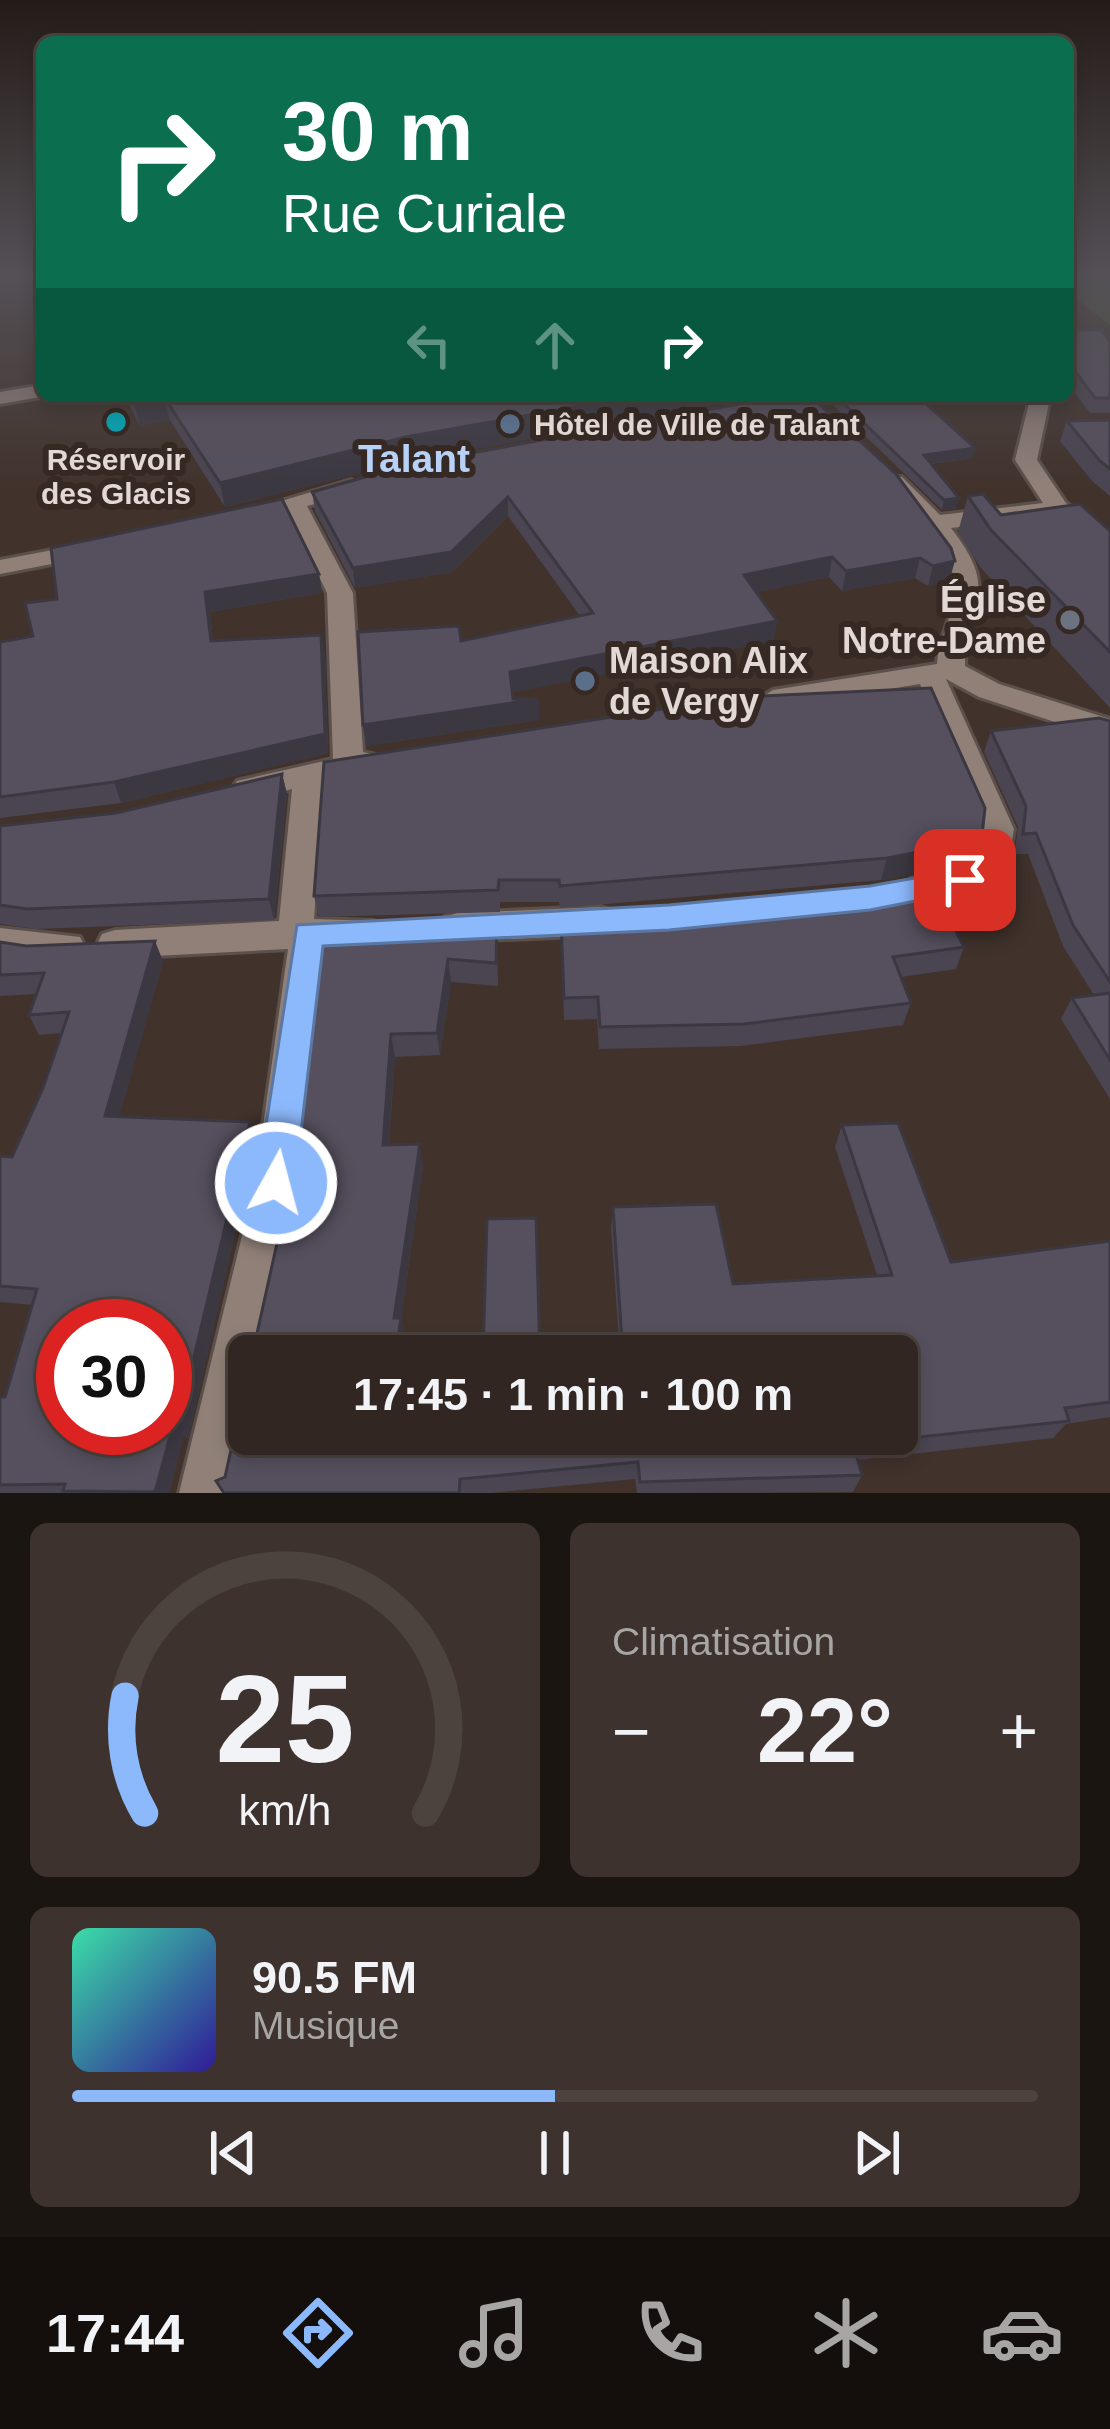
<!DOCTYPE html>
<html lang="fr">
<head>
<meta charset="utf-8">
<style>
	body { margin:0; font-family:Helvetica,sans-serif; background:#3d322e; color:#f1f3f6; height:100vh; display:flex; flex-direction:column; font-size:45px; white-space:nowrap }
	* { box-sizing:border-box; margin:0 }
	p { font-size:39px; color:#a8a5a5 }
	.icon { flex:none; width:66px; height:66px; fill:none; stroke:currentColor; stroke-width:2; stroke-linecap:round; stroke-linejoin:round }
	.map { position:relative; height:1493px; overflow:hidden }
	.sheet { display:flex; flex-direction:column; gap:30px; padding:30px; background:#1b1512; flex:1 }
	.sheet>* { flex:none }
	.guide { position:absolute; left:36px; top:36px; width:1038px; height:366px; border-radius:18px; box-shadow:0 6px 18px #0003,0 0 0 3px #4c433f; background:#0b6e4f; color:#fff; overflow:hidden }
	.speed { position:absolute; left:36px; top:1299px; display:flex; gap:24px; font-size:60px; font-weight:700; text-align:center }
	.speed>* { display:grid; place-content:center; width:156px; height:156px; border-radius:50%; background:#312621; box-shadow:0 6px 18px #0003,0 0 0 3px #4c433f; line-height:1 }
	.speed .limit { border:18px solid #d22; background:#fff; color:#111 }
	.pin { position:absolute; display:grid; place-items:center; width:102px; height:102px; color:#fff; margin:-51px; border-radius:24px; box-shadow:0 6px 18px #0006 }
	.me { position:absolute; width:132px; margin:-66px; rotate:7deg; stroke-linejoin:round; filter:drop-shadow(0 0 9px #0008) }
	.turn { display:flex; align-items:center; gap:42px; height:252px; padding:0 48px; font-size:54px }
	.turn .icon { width:156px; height:156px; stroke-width:2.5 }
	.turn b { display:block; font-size:84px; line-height:102px }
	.lanes { display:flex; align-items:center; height:114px; padding:0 48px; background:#0003; justify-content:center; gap:60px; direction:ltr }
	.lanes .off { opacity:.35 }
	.big { font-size:90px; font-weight:800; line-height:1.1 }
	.sheet .card { flex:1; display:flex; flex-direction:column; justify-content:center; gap:18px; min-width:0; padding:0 42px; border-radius:18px; background:#3d322e }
	.sheet .dial { align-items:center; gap:0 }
	.dial svg { height:312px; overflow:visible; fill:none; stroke:#4c433f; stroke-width:7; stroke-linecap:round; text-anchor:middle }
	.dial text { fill:#f1f3f6; stroke:none }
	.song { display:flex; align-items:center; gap:36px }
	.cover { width:144px; height:144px; border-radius:18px; background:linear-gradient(135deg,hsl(160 70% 55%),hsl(250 70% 35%)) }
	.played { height:12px; border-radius:6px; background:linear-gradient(90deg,#8cb9fc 50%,#4c433f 50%) }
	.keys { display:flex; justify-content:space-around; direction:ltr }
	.heat { display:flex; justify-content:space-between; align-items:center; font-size:66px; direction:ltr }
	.sheet .tiles { flex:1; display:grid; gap:30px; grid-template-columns:1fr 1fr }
	.card:last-child { grid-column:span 2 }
	.trip { position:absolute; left:228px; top:1335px; width:690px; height:120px; border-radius:18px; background:#312621; box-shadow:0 6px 18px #0003,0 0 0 3px #4c433f; font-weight:800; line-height:120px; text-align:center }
	.menu { display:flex; height:192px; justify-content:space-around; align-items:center; background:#140f0d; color:#a8a5a5 }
	.menu .icon { width:84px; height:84px }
	.menu .selected { color:#8cb9fc }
	.menu b { font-size:54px; color:#f1f3f6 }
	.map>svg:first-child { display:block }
	.green { fill:#4c5534 }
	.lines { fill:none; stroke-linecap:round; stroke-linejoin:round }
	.minor-casing { stroke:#5b504b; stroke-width:6 }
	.minor { fill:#908078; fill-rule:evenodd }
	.wall { fill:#4a4551 }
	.shaded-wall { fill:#3c3842 }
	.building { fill:#56505e; stroke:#3c3842; stroke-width:3; fill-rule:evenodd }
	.route { fill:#8cb9fc; stroke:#5b78a4; stroke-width:3 }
	.culture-dot { fill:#0f9aa8; stroke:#362923; stroke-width:4.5 }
	.service-dot { fill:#5c6f8a; stroke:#362923; stroke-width:4.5 }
	.worship-dot { fill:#6b7280; stroke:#362923; stroke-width:4.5 }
	.labels { text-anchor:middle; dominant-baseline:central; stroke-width:12; stroke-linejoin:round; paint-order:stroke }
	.far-poi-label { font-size:30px; font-weight:bold; fill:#e2d9d5; stroke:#362923; text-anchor:start }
	.poi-label { font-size:36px; font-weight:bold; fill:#e2d9d5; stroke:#362923; text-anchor:end }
	.far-district-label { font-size:39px; font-weight:bold; fill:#b7d1f7; stroke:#362923 }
</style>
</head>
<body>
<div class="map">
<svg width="1110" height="1493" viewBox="0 0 1110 1493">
	<rect width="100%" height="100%" fill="#41332c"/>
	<path class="green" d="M 1068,275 L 1110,275 L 1110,325 L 1068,292 Z"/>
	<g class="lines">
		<g class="minor-casing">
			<g id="minor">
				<path d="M 42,385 L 46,396 L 0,404 L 0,392 Z"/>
				<path d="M 1024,396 L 1044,396 L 1049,403 L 1037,460 L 1066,503 L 1110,536 L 1110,554 L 1053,516 L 951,528 C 1003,595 965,600 965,666 L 999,684 L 1110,719 L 1110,740 L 979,697 L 946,679 L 1014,829 L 1006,877 L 923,901 L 911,897 L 906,888 L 911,879 L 978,860 L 982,829 L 920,684 L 773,708 L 759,699 L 773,690 L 937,664 C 938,641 950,622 954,600 C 962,549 910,516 883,482 L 886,477 L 902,477 L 940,515 L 1043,503 L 1015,460 L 1029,403 Z"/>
				<path d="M 351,480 L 362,487 L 359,492 L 307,506 L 353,593 L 363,752 L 375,755 L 379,762 L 375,769 L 324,782 L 314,919 L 374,921 L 379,931 L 374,941 L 324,947 L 297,1183 L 260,1356 L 249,1356 L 249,1408 L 231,1493 L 179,1493 L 255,1183 L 288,949 L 115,958 L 102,954 L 97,944 L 102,934 L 115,930 L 279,921 L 292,789 L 248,800 L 232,789 L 237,781 L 333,759 L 327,593 L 287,511 L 247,522 L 235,515 Z"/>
				<path d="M 89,543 L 98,545 L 98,555 L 0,574 L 0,560 Z"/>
				<path d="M 601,907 L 613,911 L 619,921 L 613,931 L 601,935 L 457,941 L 445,937 L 439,927 L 445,917 L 457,913 Z"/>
				<path d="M 0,928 L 80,937 L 85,947 L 80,957 L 67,961 L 0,956 Z"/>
			</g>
		</g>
		<use href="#minor" class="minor"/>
	</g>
	<g class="wall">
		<path d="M 1068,330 L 1110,341 L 1110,413 L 1090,413 L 1068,384 Z"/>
		<path d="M 125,396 L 761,396 L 408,461 L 225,507 L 170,420 L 140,426 Z"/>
		<path d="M 783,396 L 949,581 L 928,586 L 915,578 L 842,591 L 829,577 L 756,592 L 777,621 L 773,641 L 512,692 L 513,699 L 539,699 L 539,720 L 366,746 L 363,725 L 461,641 L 580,616 L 508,516 L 452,572 L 355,588 L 315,511 L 312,492 Z"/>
		<path d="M 826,396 L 917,396 L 975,448 L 972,458 L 931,464 L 956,509 L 942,510 L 826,398 Z"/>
		<path d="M 1110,420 L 1110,496 L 1092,481 L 1060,441 L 1067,421 Z"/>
		<path d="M 968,496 L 1001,515 L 1110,531 L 1110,708 L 980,567 L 958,532 Z"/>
		<path d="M 319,574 L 322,593 L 210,612 L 213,641 L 325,654 L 328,753 L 121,803 L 0,818 L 0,642 Z"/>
		<path d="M 1110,721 L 1110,1099 L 1061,1019 L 1072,998 L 1094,995 L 1063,946 L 1028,854 L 1014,854 L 1018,827 L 984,752 L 991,731 Z"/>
		<path d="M 324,762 L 982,835 L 974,856 L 937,858 L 933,870 L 881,880 L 560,908 L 559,902 L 500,902 L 500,912 L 319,917 L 314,896 Z"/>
		<path d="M 282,774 L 287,794 L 274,920 L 36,929 L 0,924 L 0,826 L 116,813 Z"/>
		<path d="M 973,901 L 964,923 L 953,925 L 964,947 L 956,969 L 901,977 L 911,1003 L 903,1025 L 740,1046 L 599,1049 L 597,1019 L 564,1020 L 561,920 Z"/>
		<path d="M 497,923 L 498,986 L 451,982 L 440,1055 L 395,1057 L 389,1145 L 423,1166 L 401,1318 L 406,1338 L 249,1434 L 897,1434 L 897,1356 L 620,1356 L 611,1228 L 613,1207 L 733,1284 L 877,1275 L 835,1147 L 842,1125 L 951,1262 L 1110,1241 L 1110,1417 L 1066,1424 L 1053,1438 L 858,1460 L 862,1475 L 853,1492 L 637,1493 L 635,1479 L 491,1493 L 224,1493 L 225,1477 L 295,1162 L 323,931 Z"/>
		<path d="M 0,942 L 163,961 L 119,1117 L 256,1141 L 188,1439 L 184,1434 L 169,1493 L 0,1493 L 0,1397 L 5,1397 L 32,1305 L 0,1302 L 0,1156 L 12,1157 L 43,1088 L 62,1033 L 39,1035 L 29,1015 L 36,994 L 0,996 Z"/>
	</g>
	<g class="shaded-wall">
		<path d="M 636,396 L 761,396 L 408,461 L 225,507 L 220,483 L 406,437 Z"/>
		<path d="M 164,397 L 170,420 L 140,426 L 134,403 Z"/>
		<path d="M 975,448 L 972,458 L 921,465 L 924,455 Z"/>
		<path d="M 508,497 L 508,516 L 452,572 L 355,588 L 353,568 Z"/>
		<path d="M 959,498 L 956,509 L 942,510 L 944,500 Z"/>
		<path d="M 832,557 L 829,577 L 742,595 L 744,575 Z"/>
		<path d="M 920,558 L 915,578 L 842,591 L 846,571 Z"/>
		<path d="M 955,561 L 949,581 L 928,586 L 933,566 Z"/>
		<path d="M 319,574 L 322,593 L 210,612 L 215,661 L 211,641 L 205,592 Z"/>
		<path d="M 777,621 L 773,641 L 511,693 L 510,672 Z"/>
		<path d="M 321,635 L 325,654 L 328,753 L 121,803 L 114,782 Z"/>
		<path d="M 539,699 L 539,720 L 366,746 L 363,725 Z"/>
		<path d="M 282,774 L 287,794 L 274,920 L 269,899 Z"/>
		<path d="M 940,848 L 933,870 L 881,880 L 887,858 Z"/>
		<path d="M 973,901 L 964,923 L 935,928 L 943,906 Z"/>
		<path d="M 155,941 L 163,961 L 114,1136 L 105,1116 Z"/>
		<path d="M 448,959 L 451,982 L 440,1055 L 437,1033 Z"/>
		<path d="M 391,1034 L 395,1057 L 387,1167 L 383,1145 Z"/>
		<path d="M 250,1122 L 256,1141 L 188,1439 L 178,1424 Z"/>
		<path d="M 420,1144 L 423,1166 L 398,1338 L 394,1318 Z"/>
		<path d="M 401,1318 L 406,1338 L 403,1356 L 395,1356 Z"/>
		<path d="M 175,1418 L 184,1434 L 169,1493 L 155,1493 Z"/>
	</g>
	<g class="building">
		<path d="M 1068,330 L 1101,330 L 1110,341 L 1110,398 L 1095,398 L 1068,362 Z"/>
		<path d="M 131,396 L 636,396 L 406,437 L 220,483 L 164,397 L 134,403 Z"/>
		<path d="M 783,396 L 810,396 L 896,474 L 951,548 L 955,561 L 933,566 L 920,558 L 846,571 L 832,557 L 744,575 L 777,621 L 510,672 L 513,699 L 539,699 L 363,725 L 358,632 L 459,626 L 461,641 L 593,613 L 508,497 L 451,552 L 353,568 L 312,492 L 411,464 Z"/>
		<path d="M 836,396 L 917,396 L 975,448 L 924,455 L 959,498 L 944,500 Z"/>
		<path d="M 1110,420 L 1110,469 L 1099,460 L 1067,421 Z"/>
		<path d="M 983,494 L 1001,515 L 1080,504 L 1110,531 L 1110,652 L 991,530 L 968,496 Z"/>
		<path d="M 282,499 L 319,574 L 205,592 L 211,641 L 321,635 L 325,734 L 114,782 L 0,797 L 0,642 L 33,636 L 25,603 L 57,599 L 51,548 Z"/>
		<path d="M 931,688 L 985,808 L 982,835 L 934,837 L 940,848 L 887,858 L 560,886 L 559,880 L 499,880 L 498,890 L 314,896 L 324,762 L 740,697 Z"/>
		<path d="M 1099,718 L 1110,721 L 1110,982 L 1073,925 L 1036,833 L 1023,834 L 1026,806 L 991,731 Z"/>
		<path d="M 282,774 L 269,899 L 27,909 L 0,905 L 0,826 L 116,813 Z"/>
		<path d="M 958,877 L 973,901 L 943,906 L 964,947 L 893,957 L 911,1003 L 744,1024 L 600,1027 L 598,997 L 564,998 L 561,920 L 840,898 Z"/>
		<path d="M 497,923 L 496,963 L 448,959 L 437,1033 L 391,1034 L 383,1145 L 420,1144 L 394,1318 L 401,1318 L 395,1356 L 249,1356 L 249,1434 L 897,1434 L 897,1356 L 623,1356 L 613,1207 L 716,1204 L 733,1284 L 892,1275 L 842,1125 L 898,1123 L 951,1262 L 1110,1241 L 1110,1402 L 1065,1408 L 1069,1421 L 853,1444 L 862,1475 L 640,1482 L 638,1462 L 460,1479 L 459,1493 L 224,1493 L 216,1481 L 225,1477 L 244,1391 L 245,1341 L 256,1338 L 295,1162 L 323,931 Z"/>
		<path d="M 155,941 L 105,1116 L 250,1122 L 178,1424 L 175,1418 L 155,1492 L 63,1491 L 65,1484 L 0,1485 L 0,1397 L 5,1397 L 37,1289 L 0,1286 L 0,1156 L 12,1157 L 43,1088 L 69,1012 L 29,1015 L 44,973 L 0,975 L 0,942 L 26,946 ZM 63,1326 L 165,1326 L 165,1428 L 63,1428 Z"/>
		<path d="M 1110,993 L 1110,1060 L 1072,998 Z"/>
		<path d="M 536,1218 L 540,1356 L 483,1356 L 487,1219 Z"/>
	</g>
	<linearGradient id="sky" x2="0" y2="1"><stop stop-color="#241c18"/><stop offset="0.57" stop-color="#545056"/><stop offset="1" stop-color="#545056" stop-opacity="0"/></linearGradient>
	<rect width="1110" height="484" fill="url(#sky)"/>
	<path class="route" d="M 965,869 L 980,880 L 976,889 L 870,910 L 669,930 L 323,946 L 295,1183 L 290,1196 L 276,1202 L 262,1196 L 257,1183 L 297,925 L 669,905 L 870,886 Z"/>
	<circle class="culture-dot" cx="116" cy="422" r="12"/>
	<g class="service-dot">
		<circle cx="510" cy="424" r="12"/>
		<circle cx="585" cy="681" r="12"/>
	</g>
	<circle class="worship-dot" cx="1070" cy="620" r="12"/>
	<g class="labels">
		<g class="far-poi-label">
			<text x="534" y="424">Hôtel de Ville de Talant</text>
			<text x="116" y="459" text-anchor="middle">Réservoir<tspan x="116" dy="34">des Glacis</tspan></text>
		</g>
		<g class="poi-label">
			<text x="1046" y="599">Église<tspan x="1046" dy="41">Notre-Dame</tspan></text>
			<text x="609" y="660" text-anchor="start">Maison Alix<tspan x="609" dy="41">de Vergy</tspan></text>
		</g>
		<g class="far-district-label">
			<text x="414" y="458">Talant</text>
		</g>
	</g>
</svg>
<div class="speed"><div class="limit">30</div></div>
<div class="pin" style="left:965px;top:880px;background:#d93025"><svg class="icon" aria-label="arrive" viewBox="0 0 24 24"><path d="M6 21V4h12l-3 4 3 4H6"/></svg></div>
<svg class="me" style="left:276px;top:1183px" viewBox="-20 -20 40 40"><circle r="17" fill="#8cb9fc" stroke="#fff" stroke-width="3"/><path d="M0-11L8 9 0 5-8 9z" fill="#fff"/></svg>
<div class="trip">17:45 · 1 min · 100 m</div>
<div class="guide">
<div class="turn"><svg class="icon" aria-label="right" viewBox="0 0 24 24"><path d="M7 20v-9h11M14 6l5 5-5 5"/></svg><div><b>30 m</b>Rue Curiale</div></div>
<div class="lanes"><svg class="icon off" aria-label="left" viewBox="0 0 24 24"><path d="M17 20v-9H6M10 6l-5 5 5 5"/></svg><svg class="icon off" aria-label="ahead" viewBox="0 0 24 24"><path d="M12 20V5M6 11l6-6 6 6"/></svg><svg class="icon" aria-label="right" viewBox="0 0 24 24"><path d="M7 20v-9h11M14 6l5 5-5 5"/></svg></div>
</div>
</div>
<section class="sheet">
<div class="tiles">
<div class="card dial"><svg viewBox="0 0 100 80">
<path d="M14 69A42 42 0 1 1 86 69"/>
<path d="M14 69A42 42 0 0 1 9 39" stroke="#8cb9fc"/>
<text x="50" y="56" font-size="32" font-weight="700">25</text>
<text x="50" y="72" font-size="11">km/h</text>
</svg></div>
<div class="card"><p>Climatisation</p>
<div class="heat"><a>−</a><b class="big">22°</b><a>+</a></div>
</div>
<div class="card">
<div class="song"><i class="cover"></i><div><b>90.5 FM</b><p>Musique</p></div></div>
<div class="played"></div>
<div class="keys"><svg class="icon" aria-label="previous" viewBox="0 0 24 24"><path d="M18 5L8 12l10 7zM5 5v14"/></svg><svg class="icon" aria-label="pause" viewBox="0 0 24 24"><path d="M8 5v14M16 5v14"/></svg><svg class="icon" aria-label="next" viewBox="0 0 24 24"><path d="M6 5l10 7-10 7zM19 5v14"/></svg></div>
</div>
</div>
</section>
<nav class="menu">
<b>17:44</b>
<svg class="icon selected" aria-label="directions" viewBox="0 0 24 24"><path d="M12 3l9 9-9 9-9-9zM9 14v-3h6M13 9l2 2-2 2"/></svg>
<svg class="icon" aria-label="music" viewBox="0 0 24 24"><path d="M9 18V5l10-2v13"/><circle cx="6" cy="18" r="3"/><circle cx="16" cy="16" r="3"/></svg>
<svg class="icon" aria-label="phone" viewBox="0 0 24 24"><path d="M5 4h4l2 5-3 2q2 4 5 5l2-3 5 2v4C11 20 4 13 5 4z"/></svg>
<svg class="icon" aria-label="climate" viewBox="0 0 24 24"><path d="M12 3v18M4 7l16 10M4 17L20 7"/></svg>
<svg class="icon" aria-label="car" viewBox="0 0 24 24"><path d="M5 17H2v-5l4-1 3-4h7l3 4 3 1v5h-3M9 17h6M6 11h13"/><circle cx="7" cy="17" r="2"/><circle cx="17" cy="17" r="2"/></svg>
</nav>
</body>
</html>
